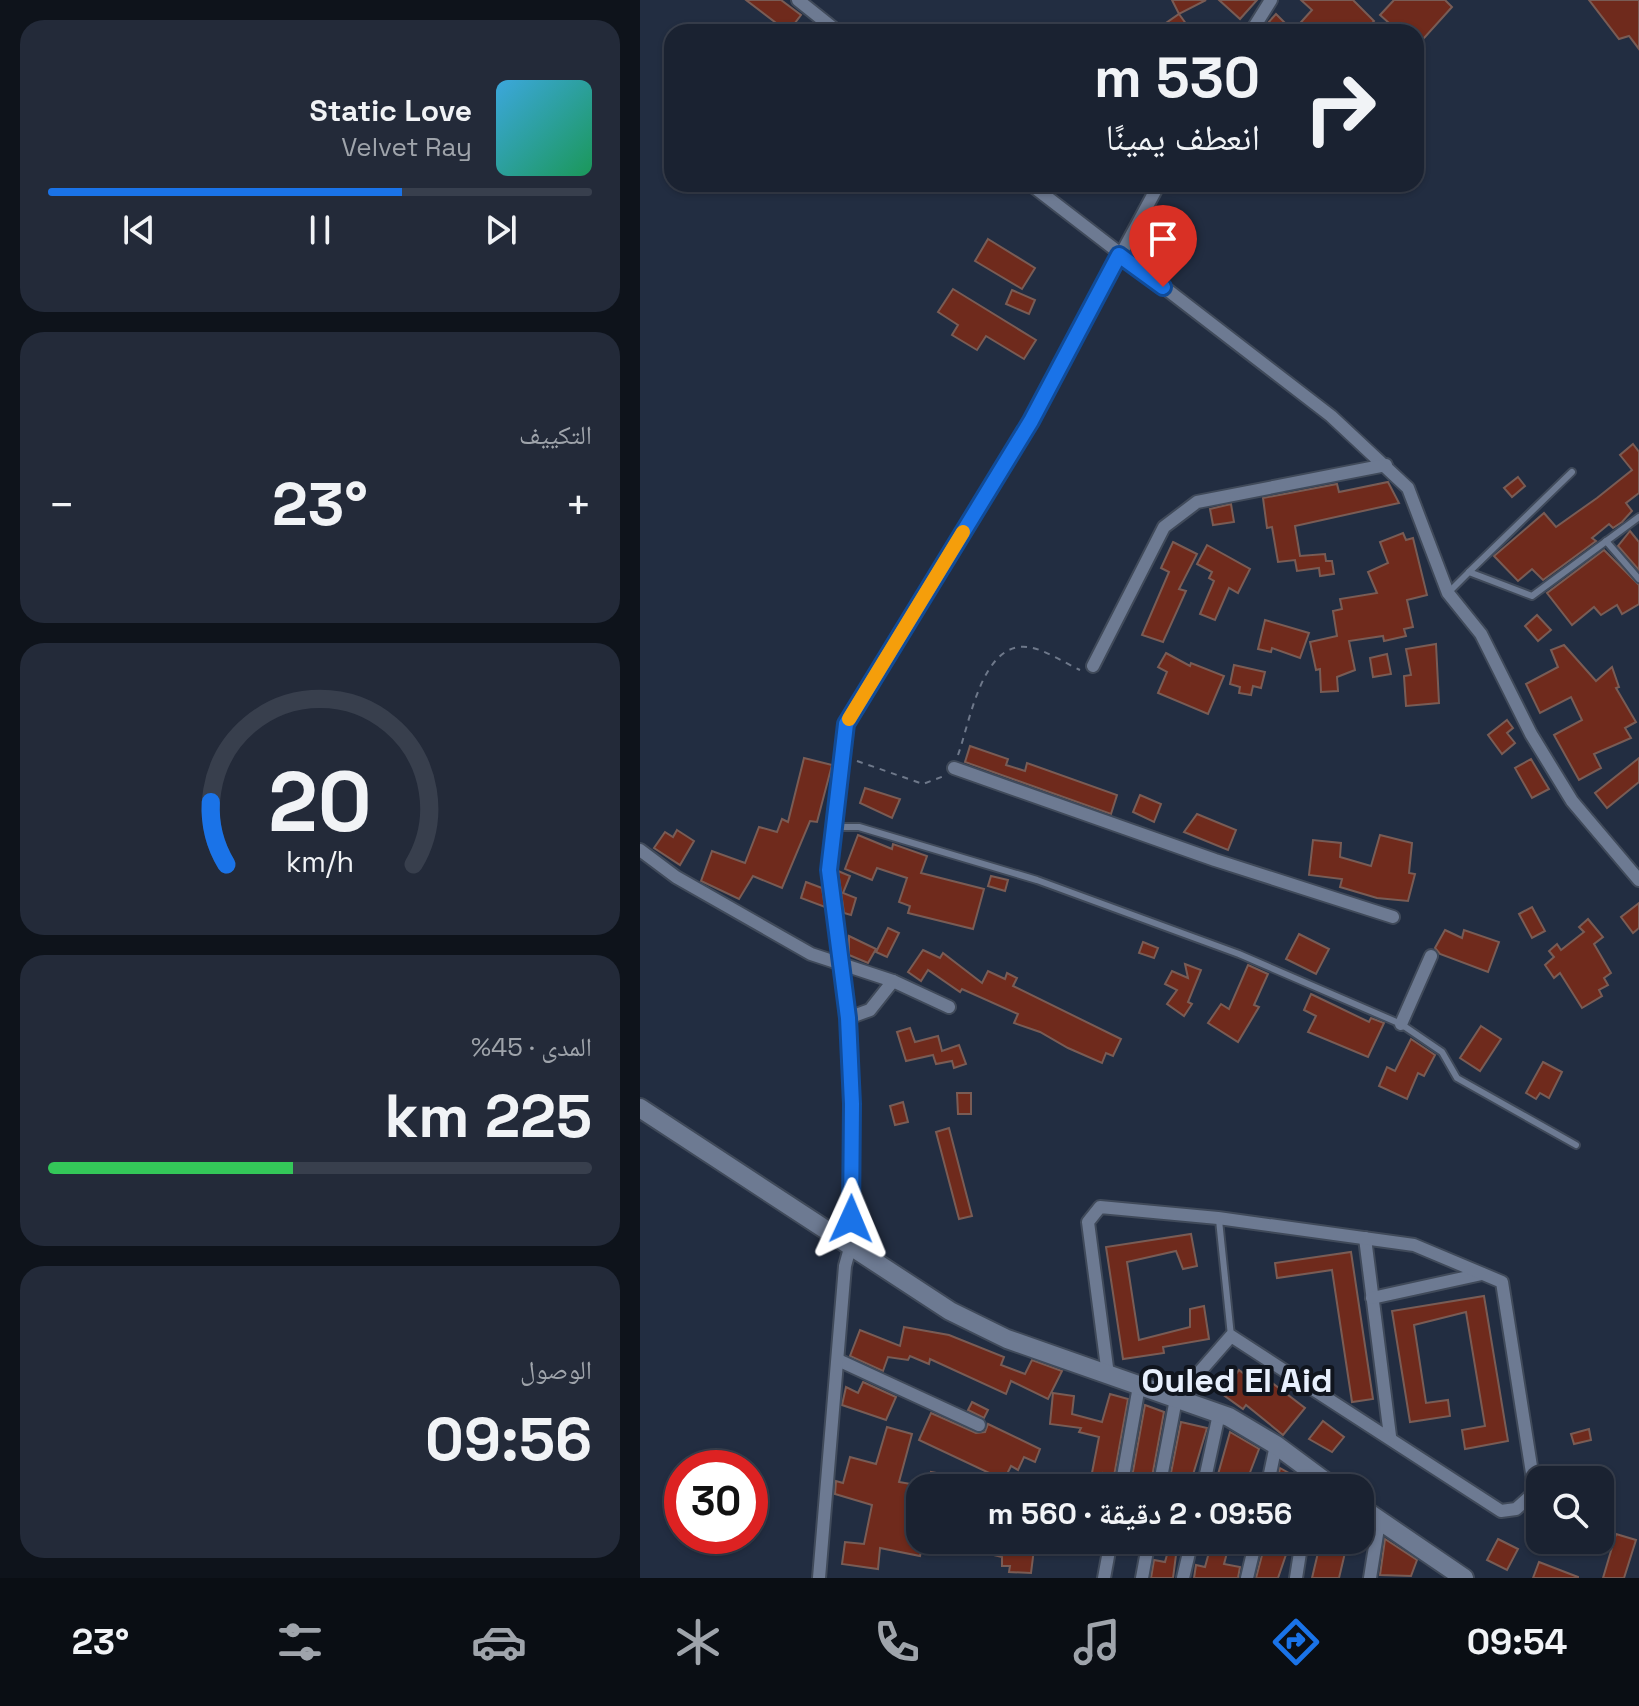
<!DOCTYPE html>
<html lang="ar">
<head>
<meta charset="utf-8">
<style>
	body { margin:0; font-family:"Space Grotesk","Noto Naskh Arabic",sans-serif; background:#232a39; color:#f1f3f6; direction:rtl; height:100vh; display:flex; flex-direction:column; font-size:30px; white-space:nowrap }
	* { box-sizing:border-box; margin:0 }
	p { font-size:26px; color:#9fa4ab }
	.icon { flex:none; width:44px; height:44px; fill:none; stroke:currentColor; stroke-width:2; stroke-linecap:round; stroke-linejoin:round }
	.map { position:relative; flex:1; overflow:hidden; direction:ltr }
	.sheet { display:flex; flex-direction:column; gap:20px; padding:20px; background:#0e131b; width:640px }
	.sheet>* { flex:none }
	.banner { position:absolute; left:24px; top:24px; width:760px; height:168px; border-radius:24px; box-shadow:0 2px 6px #0004,0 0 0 2px #383f4d; direction:rtl; background:#1a2231; color:#f1f3f6; overflow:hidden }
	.fabs { position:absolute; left:886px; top:1466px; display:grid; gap:16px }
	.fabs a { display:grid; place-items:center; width:88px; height:88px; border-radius:16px; background:#1a2231; box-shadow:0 2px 6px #0004,0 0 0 2px #383f4d; font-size:40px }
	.speed { position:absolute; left:24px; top:1450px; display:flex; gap:16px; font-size:40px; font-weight:700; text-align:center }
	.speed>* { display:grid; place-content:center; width:104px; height:104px; border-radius:50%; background:#1a2231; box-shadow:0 2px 6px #0004,0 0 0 2px #383f4d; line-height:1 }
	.speed .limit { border:12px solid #d22; background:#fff; color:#111 }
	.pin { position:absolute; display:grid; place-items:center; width:68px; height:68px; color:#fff; margin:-82px -34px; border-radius:50% 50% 50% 0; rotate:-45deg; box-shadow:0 0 8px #0007 }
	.pin .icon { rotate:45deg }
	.me { position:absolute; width:88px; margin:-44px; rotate:1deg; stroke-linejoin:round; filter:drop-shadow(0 0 6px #0008) }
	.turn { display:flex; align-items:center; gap:28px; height:168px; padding:0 32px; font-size:36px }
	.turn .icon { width:104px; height:104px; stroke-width:2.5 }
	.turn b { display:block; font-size:56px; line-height:68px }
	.big { font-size:60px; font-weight:800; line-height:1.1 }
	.sheet .tile { flex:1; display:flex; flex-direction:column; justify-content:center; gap:12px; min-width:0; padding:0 28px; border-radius:24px; background:#232a39 }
	.sheet .dial { align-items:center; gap:0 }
	.dial svg { height:208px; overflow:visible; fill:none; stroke:#383f4d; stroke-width:7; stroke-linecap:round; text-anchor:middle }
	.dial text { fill:#f1f3f6; stroke:none }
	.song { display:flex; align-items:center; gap:24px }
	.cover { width:96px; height:96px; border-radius:12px; background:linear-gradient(135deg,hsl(200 70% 55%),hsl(150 70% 35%)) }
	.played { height:8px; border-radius:4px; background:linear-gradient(90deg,#1a73e8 65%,#383f4d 65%) }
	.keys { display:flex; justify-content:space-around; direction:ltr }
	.heat { display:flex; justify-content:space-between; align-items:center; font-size:44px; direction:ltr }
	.charge { height:12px; border-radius:6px; background:linear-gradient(90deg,#34c759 45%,#383f4d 0) }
	.trip { position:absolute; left:266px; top:1474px; width:468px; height:80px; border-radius:24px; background:#1a2231; box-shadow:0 2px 6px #0004,0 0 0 2px #383f4d; font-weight:800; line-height:80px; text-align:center; direction:rtl }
	.menu { display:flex; height:128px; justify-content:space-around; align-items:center; background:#0a0e14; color:#9fa4ab }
	.menu .icon { width:56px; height:56px }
	.menu .current { color:#1a73e8 }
	.menu b { font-size:36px; color:#f1f3f6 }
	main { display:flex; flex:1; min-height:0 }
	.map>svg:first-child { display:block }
	.building { fill:#6f2a1c; stroke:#795c55; stroke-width:2 }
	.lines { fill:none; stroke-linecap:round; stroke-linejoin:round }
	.lane-casing { stroke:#404a5a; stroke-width:10 }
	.street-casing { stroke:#404a5a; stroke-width:16 }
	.secondary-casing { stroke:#404a5a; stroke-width:22 }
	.path { stroke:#6e788a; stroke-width:2; stroke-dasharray:6 6; stroke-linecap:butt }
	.lane { stroke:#6d7a92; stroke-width:6 }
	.street { stroke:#6d7a92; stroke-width:12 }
	.secondary { stroke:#6d7a92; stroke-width:18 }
	.route-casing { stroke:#114b97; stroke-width:20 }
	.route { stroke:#1a73e8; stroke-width:14 }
	.slow { stroke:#f59e0b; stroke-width:14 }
	.labels { text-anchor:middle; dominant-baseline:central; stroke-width:8; stroke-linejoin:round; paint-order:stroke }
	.quarter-label { font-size:34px; font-weight:bold; fill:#e8f0fd; stroke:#10151e }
</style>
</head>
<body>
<main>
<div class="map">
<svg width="999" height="1578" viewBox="0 0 999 1578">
	<rect width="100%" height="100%" fill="#222d41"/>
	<g class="building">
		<path d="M 106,0 L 141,0 L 161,15 L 148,32 Z"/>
		<path d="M 532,0 L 566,0 L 539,14 Z"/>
		<path d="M 579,0 L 617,0 L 600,19 Z"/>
		<path d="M 661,0 L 713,0 L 734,21 L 724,32 L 704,32 L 696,24 L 689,32 L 634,32 L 626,25 L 636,14 L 653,31 L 672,10 Z"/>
		<path d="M 754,0 L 805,0 L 812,7 L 776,47 L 776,32 L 759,32 L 740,15 Z"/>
		<path d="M 949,0 L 999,0 L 999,49 L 989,36 L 979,39 Z"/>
		<path d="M 539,14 L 552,32 L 513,32 Z"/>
		<path d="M 348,239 L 395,268 L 382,289 L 335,261 Z"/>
		<path d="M 313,289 L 396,340 L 384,359 L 346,336 L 337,350 L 312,335 L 318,325 L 298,312 Z"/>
		<path d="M 372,290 L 395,300 L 389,314 L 366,304 Z"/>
		<path d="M 993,444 L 999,452 L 999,493 L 986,503 L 992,511 L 982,522 L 973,528 L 969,524 L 952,538 L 956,541 L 903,580 L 892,569 L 878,581 L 854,556 L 904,513 L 916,527 L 957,498 L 992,470 L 980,455 Z"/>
		<path d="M 878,477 L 885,486 L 872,497 L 864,488 Z"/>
		<path d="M 748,482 L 759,503 L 655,526 L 660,556 L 685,554 L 686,561 L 692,561 L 694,574 L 680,576 L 679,568 L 657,571 L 655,560 L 638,562 L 632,527 L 627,528 L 623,498 L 697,484 L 699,492 Z"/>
		<path d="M 591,504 L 594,522 L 573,525 L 570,509 Z"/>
		<path d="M 990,531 L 999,542 L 999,570 L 978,546 Z"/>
		<path d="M 763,533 L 766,540 L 773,538 L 787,595 L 767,600 L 773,627 L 764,629 L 766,636 L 744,641 L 743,636 L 709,641 L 715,670 L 697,677 L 698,691 L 681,692 L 680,669 L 676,670 L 670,642 L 697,636 L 693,611 L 702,609 L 700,599 L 737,593 L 728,572 L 748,563 L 740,542 Z"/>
		<path d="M 533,542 L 557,554 L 539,589 L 546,591 L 523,642 L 502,635 L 529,572 L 521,568 Z"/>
		<path d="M 567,545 L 610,569 L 598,593 L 589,588 L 575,620 L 560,614 L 574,581 L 569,578 L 572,572 L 557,564 Z"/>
		<path d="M 964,550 L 999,585 L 999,604 L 982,614 L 977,605 L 961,615 L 954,607 L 932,625 L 907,593 Z"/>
		<path d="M 897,615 L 911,630 L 898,641 L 885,626 Z"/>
		<path d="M 625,620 L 669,633 L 660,658 L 632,648 L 631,652 L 618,649 Z"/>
		<path d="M 796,644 L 799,703 L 766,706 L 764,676 L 771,675 L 766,649 Z"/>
		<path d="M 924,645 L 956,681 L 972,667 L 979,687 L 976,688 L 996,722 L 985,728 L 991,738 L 954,754 L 961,768 L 939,780 L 914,735 L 942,720 L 931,697 L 900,713 L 886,684 L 918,667 L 911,650 Z"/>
		<path d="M 526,653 L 550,666 L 551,663 L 584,676 L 568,714 L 518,693 L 527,672 L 518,667 Z"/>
		<path d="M 747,654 L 751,674 L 733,677 L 730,658 Z"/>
		<path d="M 594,665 L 625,672 L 621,688 L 613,686 L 611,695 L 599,693 L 600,687 L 590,684 Z"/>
		<path d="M 867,720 L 873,728 L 867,733 L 875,743 L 862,754 L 848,735 Z"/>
		<path d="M 330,746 L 368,759 L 366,765 L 385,771 L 387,763 L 477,795 L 471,814 L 325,762 Z"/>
		<path d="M 164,758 L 192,765 L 177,822 L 170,821 L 142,888 L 113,876 L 99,899 L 61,881 L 72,851 L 105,863 L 119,827 L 137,832 L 142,819 L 148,822 Z"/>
		<path d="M 999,758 L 999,782 L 967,808 L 955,793 Z"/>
		<path d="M 891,759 L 909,789 L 892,798 L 875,768 Z"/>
		<path d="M 225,788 L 260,799 L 252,818 L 220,803 Z"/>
		<path d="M 500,795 L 521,804 L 514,822 L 493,812 Z"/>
		<path d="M 557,814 L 596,830 L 588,850 L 544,832 Z"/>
		<path d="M 37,830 L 54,841 L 40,865 L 14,848 L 25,832 L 33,837 Z"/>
		<path d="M 218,835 L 252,849 L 253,844 L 287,856 L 281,873 L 344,889 L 333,929 L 268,913 L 270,906 L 259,902 L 267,878 L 237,868 L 232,880 L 205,869 Z"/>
		<path d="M 740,835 L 772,843 L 769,873 L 775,874 L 768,901 L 737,898 L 700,887 L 702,879 L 669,875 L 673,840 L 701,843 L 700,857 L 731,866 Z"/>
		<path d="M 198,871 L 210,876 L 203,893 L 216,898 L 211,915 L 204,913 Z"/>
		<path d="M 351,876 L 368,880 L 365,891 L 348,886 Z"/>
		<path d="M 166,882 L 182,888 L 185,907 L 161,898 Z"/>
		<path d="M 999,903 L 999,928 L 993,933 L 981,917 Z"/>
		<path d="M 892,907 L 905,931 L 892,938 L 879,914 Z"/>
		<path d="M 948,919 L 963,937 L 954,944 L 971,973 L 964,978 L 968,985 L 959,990 L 962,996 L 942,1008 L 920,973 L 914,978 L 905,965 L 914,957 L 909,951 L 917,944 L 921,950 L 944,932 L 939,927 Z"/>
		<path d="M 248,928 L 259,933 L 247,957 L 236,952 Z"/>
		<path d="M 805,930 L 822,938 L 824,930 L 859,942 L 848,972 L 800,954 L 795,948 Z"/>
		<path d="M 659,934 L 689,949 L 676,974 L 646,959 Z"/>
		<path d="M 209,936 L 236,949 L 228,963 L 209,955 Z"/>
		<path d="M 503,942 L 518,948 L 514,958 L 499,953 Z"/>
		<path d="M 283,950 L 300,958 L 303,953 L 342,983 L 348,971 L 365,979 L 367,973 L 377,978 L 373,986 L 481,1039 L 473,1056 L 466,1053 L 462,1063 L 428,1048 L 400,1032 L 374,1023 L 378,1014 L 322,989 L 320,992 L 288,970 L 281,981 L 268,972 Z"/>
		<path d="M 545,964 L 561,970 L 548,1002 L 552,1004 L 544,1016 L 527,1004 L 537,990 L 525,984 L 532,971 L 548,978 Z"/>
		<path d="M 608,965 L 628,974 L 614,1005 L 619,1007 L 598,1042 L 568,1023 L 581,1004 L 589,1009 Z"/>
		<path d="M 671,994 L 729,1022 L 731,1018 L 744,1023 L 728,1057 L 668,1032 L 676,1016 L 664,1010 Z"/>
		<path d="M 841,1026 L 861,1039 L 840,1071 L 820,1058 Z"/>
		<path d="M 270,1028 L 275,1042 L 298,1036 L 302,1051 L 319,1045 L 326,1064 L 314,1068 L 312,1061 L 296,1064 L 293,1055 L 266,1061 L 257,1032 Z"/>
		<path d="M 771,1039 L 795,1055 L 784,1076 L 778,1073 L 767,1099 L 739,1086 L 747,1067 L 755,1071 Z"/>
		<path d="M 903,1062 L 922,1072 L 909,1098 L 900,1093 L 896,1099 L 886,1093 Z"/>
		<path d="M 317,1093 L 331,1093 L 331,1114 L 318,1114 Z"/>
		<path d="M 263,1102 L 268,1122 L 255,1125 L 250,1106 Z"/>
		<path d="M 309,1128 L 332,1216 L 319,1219 L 296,1132 Z"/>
		<path d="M 551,1234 L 557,1266 L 543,1269 L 536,1251 L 487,1262 L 499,1340 L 550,1327 L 550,1309 L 564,1306 L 569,1339 L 523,1347 L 524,1353 L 483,1359 L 466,1247 Z"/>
		<path d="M 711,1252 L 733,1399 L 712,1402 L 692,1270 L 637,1278 L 635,1263 Z"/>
		<path d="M 844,1296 L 868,1441 L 825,1449 L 822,1430 L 845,1426 L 826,1312 L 774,1325 L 786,1403 L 808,1400 L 810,1416 L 770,1422 L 752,1311 Z"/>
		<path d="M 264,1327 L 309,1335 L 364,1357 L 361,1365 L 385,1374 L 392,1360 L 422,1371 L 408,1399 L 371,1381 L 366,1394 L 290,1359 L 289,1364 L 270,1356 L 268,1360 L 248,1357 L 243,1371 L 210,1356 L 220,1330 L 260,1346 Z"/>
		<path d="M 614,1369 L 665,1408 L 643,1435 L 606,1405 L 603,1409 L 582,1394 L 599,1370 L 608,1377 Z"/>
		<path d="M 223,1382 L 256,1397 L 246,1420 L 202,1405 L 206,1387 L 218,1393 Z"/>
		<path d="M 413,1393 L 434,1396 L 432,1414 L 462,1422 L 470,1394 L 488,1399 L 474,1476 L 463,1473 L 462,1480 L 451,1478 L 459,1437 L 439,1432 L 441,1428 L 410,1424 Z"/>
		<path d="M 332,1402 L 348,1410 L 344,1418 L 328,1410 Z"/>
		<path d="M 505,1405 L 524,1412 L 510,1488 L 490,1488 Z"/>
		<path d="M 291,1413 L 336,1433 L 345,1432 L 348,1424 L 400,1449 L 395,1462 L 384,1457 L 378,1470 L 371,1466 L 364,1480 L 279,1440 Z"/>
		<path d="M 683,1421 L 704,1437 L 692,1452 L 669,1439 Z"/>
		<path d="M 541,1422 L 567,1428 L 552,1478 L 548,1477 L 546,1484 L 536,1481 L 534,1488 L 528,1488 Z"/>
		<path d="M 247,1427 L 272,1434 L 259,1482 L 271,1484 L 266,1514 L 277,1516 L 276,1524 L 280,1525 L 280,1540 L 284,1540 L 280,1556 L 240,1548 L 238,1569 L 202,1564 L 205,1542 L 224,1544 L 232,1505 L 195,1494 L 196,1481 L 203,1483 L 210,1457 L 236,1464 Z"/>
		<path d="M 949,1429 L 951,1440 L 934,1444 L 931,1434 Z"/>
		<path d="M 590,1432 L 619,1449 L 604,1488 L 575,1485 Z"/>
		<path d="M 640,1468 L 665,1482 L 663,1488 L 636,1488 Z"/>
		<path d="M 291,1472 L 308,1475 L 306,1488 L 288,1488 Z"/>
		<path d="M 976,1534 L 996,1540 L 984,1578 L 963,1578 Z"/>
		<path d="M 745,1539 L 777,1560 L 771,1576 L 740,1575 Z"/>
		<path d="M 858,1539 L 878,1549 L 867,1570 L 847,1560 Z"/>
		<path d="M 343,1540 L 395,1541 L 391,1573 L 369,1572 L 370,1566 L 362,1566 L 362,1557 L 341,1552 Z"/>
		<path d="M 531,1540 L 538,1540 L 533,1578 L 511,1578 L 514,1560 L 525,1562 Z"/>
		<path d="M 626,1540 L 651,1540 L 638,1578 L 616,1578 Z"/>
		<path d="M 681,1540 L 708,1540 L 699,1578 L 672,1578 Z"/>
		<path d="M 571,1545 L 588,1549 L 584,1564 L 600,1567 L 598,1578 L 554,1578 L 556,1565 L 565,1567 Z"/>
		<path d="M 899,1562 L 938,1577 L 938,1578 L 893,1578 Z"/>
	</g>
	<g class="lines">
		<g class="lane-casing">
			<g id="lane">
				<path d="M 966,541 L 999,579"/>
				<path d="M 829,572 L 932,472"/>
				<path d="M 808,593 L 829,572 L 892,596 L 999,517"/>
				<path d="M 194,827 L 219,827 L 397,880 L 599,954 L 761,1024 L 802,1052 L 817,1078 L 936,1145"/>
				<path d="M 579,1220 L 591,1336"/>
			</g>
		</g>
		<g class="street-casing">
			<g id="street">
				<path d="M 158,0 L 198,32"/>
				<path d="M 611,32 L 631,0"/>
				<path d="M 390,184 L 691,416 L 768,488 L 808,593 L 841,634 L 891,734 L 932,801 L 999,880"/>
				<path d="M 453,666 L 524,527 L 557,502 L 746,465"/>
				<path d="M 314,768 L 575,860 L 753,917"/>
				<path d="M 0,850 L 36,877 L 171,954 L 253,981 L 309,1007"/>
				<path d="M 208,1018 L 230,1010 L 253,981"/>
				<path d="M 761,1024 L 791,956"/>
				<path d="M 725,1238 L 750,1436"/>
				<path d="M 732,1298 L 842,1274"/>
				<path d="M 198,1360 L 339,1425"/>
				<path d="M 468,1375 L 448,1222 L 460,1207 L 578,1218 L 774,1245 L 862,1282 L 895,1492 L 876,1509 L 861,1511 L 591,1336 L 536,1399 L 519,1488"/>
				<path d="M 481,1488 L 499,1386"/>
				<path d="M 563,1488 L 579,1414"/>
				<path d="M 627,1488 L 636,1445"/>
				<path d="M 179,1578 L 205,1266 L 210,1248 L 212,1104 L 208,1018 L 189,870 L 206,724 L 391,421 L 519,184"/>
				<path d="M 464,1578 L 471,1540"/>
				<path d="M 502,1578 L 509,1540"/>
				<path d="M 543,1578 L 552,1540"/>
				<path d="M 607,1578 L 616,1540"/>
				<path d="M 656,1578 L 662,1540"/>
				<path d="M 730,1578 L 739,1522"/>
			</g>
		</g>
		<g class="secondary-casing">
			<g id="secondary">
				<path d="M 0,1108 L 310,1311 L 367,1339 L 589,1417 L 636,1445 L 694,1488"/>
				<path d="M 720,1507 L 824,1578"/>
			</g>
		</g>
		<g class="path">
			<path d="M 318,755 C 330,722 342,641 388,647 C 404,649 425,663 440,670"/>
			<path d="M 217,761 L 283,784 L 304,776"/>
		</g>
		<use href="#lane" class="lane"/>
		<use href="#street" class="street"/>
		<use href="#secondary" class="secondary"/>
	</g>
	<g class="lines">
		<g class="route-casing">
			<path id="route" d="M 211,1219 L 212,1104 L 208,1018 L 189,870 L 206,724 L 391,421 L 479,255 L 523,287"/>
		</g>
		<use href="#route" class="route"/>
		<path class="slow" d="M 209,719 L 323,532"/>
	</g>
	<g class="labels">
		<g class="quarter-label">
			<text x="597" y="1380">Ouled El Aid</text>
		</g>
	</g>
</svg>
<div class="fabs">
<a><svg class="icon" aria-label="search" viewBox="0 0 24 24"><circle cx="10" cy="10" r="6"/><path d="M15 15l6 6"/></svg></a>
</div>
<div class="speed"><div class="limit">30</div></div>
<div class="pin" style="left:523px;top:287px;background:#d93025"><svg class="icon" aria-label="arrive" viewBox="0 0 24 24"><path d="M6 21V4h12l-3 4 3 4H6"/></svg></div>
<svg class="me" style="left:211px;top:1219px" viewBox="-20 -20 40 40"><path d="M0-17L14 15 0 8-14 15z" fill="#1a73e8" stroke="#fff" stroke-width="4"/></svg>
<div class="trip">09:56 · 2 دقيقة · 560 m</div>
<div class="banner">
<div class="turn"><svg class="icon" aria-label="right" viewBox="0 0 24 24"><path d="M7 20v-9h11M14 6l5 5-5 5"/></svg><div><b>530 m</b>انعطف يمينًا</div></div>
</div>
</div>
<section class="sheet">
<div class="tile">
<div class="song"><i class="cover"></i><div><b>Static Love</b><p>Velvet Ray</p></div></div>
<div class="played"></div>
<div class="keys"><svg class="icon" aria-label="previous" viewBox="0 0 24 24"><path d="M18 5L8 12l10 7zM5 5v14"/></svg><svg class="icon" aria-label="pause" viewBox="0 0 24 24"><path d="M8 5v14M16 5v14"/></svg><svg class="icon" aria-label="next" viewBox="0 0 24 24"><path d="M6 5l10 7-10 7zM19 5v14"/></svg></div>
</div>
<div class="tile"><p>التكييف</p>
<div class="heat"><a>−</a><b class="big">23°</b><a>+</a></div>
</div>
<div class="tile dial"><svg viewBox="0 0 100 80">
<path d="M14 69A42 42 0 1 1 86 69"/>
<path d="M14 69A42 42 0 0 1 8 45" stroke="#1a73e8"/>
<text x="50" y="56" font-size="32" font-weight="700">20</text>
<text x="50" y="72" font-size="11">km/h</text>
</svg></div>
<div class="tile"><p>المدى · 45%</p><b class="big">225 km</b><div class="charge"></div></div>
<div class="tile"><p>الوصول</p><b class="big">09:56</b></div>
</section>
</main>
<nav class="menu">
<b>09:54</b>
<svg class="icon current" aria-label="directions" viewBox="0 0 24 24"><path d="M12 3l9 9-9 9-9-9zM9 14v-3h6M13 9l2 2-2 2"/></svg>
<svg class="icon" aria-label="music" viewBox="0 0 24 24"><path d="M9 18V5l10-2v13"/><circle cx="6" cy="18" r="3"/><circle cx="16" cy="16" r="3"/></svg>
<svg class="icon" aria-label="phone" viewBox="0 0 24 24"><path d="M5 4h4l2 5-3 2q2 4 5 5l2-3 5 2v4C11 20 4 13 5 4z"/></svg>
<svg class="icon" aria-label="climate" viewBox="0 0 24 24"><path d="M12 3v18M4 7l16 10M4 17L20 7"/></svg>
<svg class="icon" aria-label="car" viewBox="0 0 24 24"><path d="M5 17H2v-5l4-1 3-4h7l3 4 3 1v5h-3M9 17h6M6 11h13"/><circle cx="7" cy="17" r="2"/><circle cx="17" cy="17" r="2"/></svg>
<svg class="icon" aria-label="filters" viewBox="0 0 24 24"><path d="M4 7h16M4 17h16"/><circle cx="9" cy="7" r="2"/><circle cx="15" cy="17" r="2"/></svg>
<b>23°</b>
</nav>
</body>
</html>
